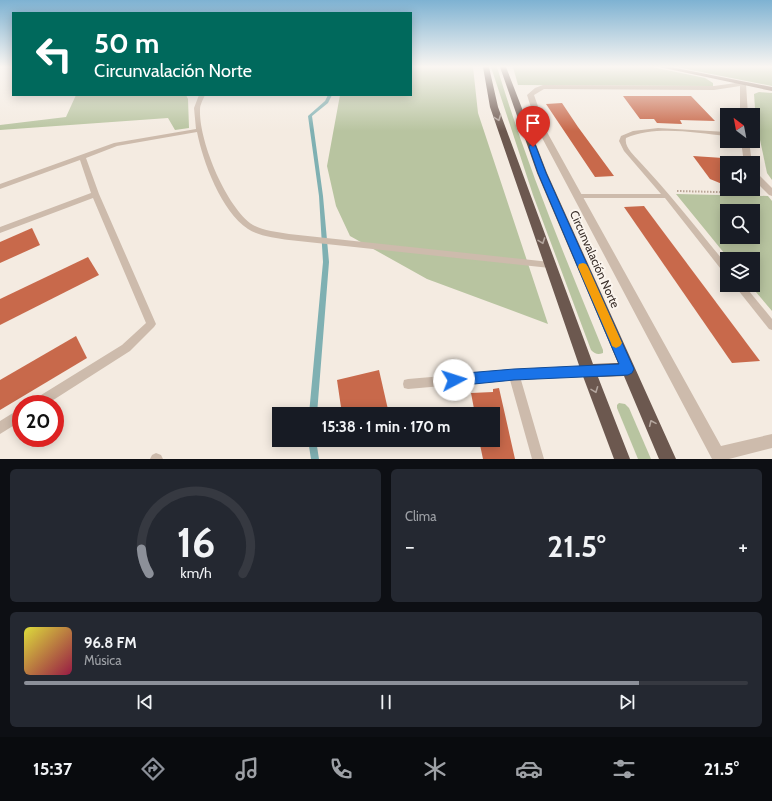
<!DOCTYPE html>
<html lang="es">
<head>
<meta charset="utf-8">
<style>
	body { margin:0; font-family:Cabin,sans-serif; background:#242831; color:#f1f3f6; height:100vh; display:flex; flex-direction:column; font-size:15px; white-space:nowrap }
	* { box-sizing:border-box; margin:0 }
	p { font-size:13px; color:#9ea1a6 }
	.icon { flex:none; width:22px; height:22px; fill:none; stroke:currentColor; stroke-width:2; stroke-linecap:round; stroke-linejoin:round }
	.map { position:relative; height:459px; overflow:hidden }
	.panel { display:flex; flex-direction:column; gap:10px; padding:10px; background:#0d0f14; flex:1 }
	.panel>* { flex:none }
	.top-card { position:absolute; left:12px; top:12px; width:400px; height:84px; border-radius:0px; box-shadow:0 2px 10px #0003; background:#00695c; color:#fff; overflow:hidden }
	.needle { width:26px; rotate:328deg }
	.controls { position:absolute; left:720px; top:108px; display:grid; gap:8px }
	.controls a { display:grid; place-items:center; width:40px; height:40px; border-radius:0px; background:#171b24; box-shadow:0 2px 10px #0003; font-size:20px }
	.speed { position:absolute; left:12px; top:395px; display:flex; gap:8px; font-size:20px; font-weight:700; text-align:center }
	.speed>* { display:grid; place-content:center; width:52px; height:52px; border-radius:50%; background:#171b24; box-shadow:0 2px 10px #0003; line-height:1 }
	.speed .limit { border:6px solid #d22; background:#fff; color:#111 }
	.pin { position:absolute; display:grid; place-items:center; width:34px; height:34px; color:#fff; margin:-41px -17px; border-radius:50% 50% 50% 0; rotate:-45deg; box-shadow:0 0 4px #0007 }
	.pin .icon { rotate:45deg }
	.me { position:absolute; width:44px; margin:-22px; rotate:85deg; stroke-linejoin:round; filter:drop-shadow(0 0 3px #0008) }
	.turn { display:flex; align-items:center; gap:14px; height:84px; padding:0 16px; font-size:18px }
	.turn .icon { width:52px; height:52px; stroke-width:2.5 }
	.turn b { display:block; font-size:28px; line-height:34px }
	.big { font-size:30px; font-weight:800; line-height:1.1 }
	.panel .card { flex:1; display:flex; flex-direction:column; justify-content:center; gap:6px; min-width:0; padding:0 14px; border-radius:6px; background:#242831 }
	.panel .dial { align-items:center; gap:0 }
	.dial svg { height:104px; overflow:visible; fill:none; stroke:#363941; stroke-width:7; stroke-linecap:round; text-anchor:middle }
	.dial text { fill:#f1f3f6; stroke:none }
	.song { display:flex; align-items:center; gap:12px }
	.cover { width:48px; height:48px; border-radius:6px; background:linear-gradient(135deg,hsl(60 70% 55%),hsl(340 70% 35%)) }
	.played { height:4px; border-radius:2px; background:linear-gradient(90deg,#8c9099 85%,#363941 85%) }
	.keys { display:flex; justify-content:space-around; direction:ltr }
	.heat { display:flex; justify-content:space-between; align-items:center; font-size:22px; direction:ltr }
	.panel .tiles { flex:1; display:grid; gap:10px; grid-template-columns:1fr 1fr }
	.card:last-child { grid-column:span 2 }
	.trip { position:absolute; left:272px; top:407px; width:228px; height:40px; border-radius:0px; background:#171b24; box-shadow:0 2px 10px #0003; font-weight:800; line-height:40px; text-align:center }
	.tabs { display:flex; height:64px; justify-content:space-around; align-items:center; background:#090b0e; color:#9ea1a6 }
	.tabs .icon { width:28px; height:28px }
	.tabs .active { color:#8c9099 }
	.tabs b { font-size:18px; color:#f1f3f6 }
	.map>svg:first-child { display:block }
	.green { fill:#b8c4a0; fill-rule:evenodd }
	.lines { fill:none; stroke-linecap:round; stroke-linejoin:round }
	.stream { fill:#7fb0b2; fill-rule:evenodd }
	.building { fill:#c8694b }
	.path { stroke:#b9a596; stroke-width:2; stroke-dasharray:1.5 1.5; stroke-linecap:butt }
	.service { fill:#cdbbac; fill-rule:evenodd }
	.minor { fill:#cdbbac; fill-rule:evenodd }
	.secondary { fill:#a18a7d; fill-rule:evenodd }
	.trunk { fill:#6c584f; fill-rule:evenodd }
	.oneway { stroke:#b4a69e }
	.route { fill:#1a73e8; stroke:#114b97 }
	.slow { fill:#f59e0b }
	.labels { text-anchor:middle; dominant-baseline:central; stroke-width:4; stroke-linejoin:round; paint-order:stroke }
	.street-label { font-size:12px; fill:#3b302b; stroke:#fbf5ee }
</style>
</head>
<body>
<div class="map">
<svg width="772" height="459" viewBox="0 0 772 459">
	<rect width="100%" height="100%" fill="#f4ebe1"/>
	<g class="green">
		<path d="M 411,67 L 473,67 L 478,113 L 548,324 L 427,279 L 350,236 L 336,206 L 327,166 L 340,95 L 411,95 Z"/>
		<path d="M 491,67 L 497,67 C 526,163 565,257 603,350 L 603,353 C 598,355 595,354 591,350 L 533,195 Z"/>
		<path d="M 513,67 L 652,67 L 705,78 L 713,83 L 713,86 L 518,85 Z"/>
		<path d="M 676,67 L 772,67 L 772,86 Z"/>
		<path d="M 759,92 L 772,93 L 772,180 L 767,173 L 756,121 L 754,94 Z"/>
		<path d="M 76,95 L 186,95 L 188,99 L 189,128 L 175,130 L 168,118 L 0,130 L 0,125 L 66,117 Z"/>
		<path d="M 676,194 L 768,196 L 772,201 L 772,311 L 750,285 L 753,285 L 753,259 L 729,259 ZM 727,211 L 753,211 L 753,237 L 727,237 Z"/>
		<path d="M 619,403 L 625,404 L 629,408 L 651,459 L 638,459 L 617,408 L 617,405 Z"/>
	</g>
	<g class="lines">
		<g class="stream">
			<path d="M 328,95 L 332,95 L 328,103 L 312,116 L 323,196 L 329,262 L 317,414 L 309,414 L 323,262 L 319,196 L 308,116 L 325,101 Z"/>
			<path d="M 308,440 L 316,440 L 319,459 L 311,459 Z"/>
		</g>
	</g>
	<g class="building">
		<path d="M 623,96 L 691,96 L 715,121 L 680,120 L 682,124 L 657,123 L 654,119 L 640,119 Z"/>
		<path d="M 562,103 L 578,127 L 614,176 L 595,177 L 546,104 Z"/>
		<path d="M 693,156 L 723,158 L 727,163 L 727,186 L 710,179 Z"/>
		<path d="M 644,206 L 760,361 L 732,363 L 624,207 Z"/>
		<path d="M 32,228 L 40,245 L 0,263 L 0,242 Z"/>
		<path d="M 88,257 L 99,275 L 0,325 L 0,299 Z"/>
		<path d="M 76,336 L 87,358 L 0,410 L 0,380 Z"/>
		<path d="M 379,370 L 389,414 L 342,414 L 337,380 Z"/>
		<path d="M 499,388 L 515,459 L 483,459 L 479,440 L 493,440 L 493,414 L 475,414 L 471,393 L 493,392 L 493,389 Z"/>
	</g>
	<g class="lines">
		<path class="path" d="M 677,191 L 754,193"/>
		<g class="service">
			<path d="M 199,95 L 205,95 C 203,100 200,104 200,110 C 199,141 226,207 253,225 C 263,231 277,232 289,234 L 550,262 L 553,263 L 554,265 L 553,267 L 550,268 L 289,240 C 276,238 259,236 248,229 C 221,211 203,162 197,132 L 117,146 L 86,158 L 99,194 L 156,324 L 154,327 L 130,351 L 47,404 L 31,404 L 33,400 L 122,345 L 146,323 L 93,198 L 0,233 L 0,227 L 91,193 L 80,160 L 0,189 L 0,184 L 114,143 L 196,129 L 194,108 Z"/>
			<path d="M 658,128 L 727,132 L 727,136 C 695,133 657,125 626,138 C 624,147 634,155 639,161 C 670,194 698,230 727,265 L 727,274 L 724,273 L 665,198 L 578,198 L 574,196 L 578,194 L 661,194 L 624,151 L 619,141 L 621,136 L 633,131 Z"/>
			<path d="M 734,285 L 744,285 L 772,319 L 772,330 L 769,329 Z"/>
			<path d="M 588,366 L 592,367 L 593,371 L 592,375 L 588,376 L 521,380 L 544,459 L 532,459 L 510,380 L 408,389 L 404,388 L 403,384 L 404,380 L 408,379 L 514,370 Z"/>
			<path d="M 21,408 L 21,421 L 0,434 L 0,421 Z"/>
			<path d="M 156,453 L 161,455 L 163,459 L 150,459 L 152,455 Z"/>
		</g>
		<g class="minor">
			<path d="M 743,82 L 746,84 L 748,115 L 740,115 L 740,86 L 714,90 L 544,89 L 534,95 L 547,132 L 721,446 L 772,434 L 772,448 L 729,459 L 712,459 L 539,132 L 527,95 L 535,88 L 543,85 L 714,86 Z"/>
			<path d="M 741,141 L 749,141 L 752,163 L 744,163 Z"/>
			<path d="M 753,171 L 756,172 L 772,188 L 772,196 L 769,195 L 753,179 Z"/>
		</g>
		<path class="secondary" d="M 659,67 L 671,67 L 772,87 L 772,91 Z"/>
		<path class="trunk" d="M 483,67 L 489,67 L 498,107 L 593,364 L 618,363 L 537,173 L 500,67 L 506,67 L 547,173 L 676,459 L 659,459 L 624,376 L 598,377 L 630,459 L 614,459 L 581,371 L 490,107 Z"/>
	</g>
	<defs><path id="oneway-chevron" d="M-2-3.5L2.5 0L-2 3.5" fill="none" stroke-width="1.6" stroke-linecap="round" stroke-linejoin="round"/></defs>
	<g class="oneway">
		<use href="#oneway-chevron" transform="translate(498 118) rotate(70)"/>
		<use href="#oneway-chevron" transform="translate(542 241) rotate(70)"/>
		<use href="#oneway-chevron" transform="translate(595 390) rotate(69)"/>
		<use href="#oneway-chevron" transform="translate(652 423) rotate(-114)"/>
	</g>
	<linearGradient id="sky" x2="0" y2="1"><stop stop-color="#7eb2d2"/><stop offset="0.51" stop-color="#faf6f2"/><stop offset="1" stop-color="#faf6f2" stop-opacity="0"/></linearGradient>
	<rect width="772" height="131" fill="url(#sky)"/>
	<path class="route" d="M 530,145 L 535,145 L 536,147 L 546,173 L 634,369 L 632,373 L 628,375 L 514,380 L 454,386 L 449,384 L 448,380 L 449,376 L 454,374 L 514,369 L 619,364 L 538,173 L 529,147 Z"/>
	<path class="slow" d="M 583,263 L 586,264 L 588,267 L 622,343 L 620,346 L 616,348 L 612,346 L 611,343 L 578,267 L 579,264 Z"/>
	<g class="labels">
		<g class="street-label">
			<text transform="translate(595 259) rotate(66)">Circunvalación Norte</text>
		</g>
	</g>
</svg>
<div class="controls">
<a><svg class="needle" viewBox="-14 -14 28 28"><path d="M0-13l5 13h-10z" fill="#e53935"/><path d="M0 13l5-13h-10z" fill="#9ea1a6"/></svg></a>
<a><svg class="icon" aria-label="sound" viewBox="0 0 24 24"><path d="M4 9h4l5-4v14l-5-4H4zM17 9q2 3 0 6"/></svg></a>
<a><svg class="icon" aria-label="search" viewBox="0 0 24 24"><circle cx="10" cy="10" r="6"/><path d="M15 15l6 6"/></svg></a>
<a><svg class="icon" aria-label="layers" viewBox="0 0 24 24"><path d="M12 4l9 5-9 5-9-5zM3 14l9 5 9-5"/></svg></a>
</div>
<div class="speed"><div class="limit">20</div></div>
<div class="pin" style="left:533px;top:147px;background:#d93025"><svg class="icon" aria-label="arrive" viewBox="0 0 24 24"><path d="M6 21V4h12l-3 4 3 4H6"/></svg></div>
<svg class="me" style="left:454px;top:380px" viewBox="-20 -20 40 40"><circle r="19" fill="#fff"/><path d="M0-13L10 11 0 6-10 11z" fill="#1a73e8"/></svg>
<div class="trip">15:38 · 1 min · 170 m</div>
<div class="top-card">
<div class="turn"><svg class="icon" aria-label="left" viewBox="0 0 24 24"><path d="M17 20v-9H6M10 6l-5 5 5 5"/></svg><div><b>50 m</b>Circunvalación Norte</div></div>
</div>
</div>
<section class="panel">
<div class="tiles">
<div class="card dial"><svg viewBox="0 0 100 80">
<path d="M14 69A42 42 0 1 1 86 69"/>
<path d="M14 69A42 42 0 0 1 8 50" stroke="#8c9099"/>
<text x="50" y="56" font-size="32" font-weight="700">16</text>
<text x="50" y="72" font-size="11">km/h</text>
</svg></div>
<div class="card"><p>Clima</p>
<div class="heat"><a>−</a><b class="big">21.5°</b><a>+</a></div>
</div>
<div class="card">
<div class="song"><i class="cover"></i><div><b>96.8 FM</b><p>Música</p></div></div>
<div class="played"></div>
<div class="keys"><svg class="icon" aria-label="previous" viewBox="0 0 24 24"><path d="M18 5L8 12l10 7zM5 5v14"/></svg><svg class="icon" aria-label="pause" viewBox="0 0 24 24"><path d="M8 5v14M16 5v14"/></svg><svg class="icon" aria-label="next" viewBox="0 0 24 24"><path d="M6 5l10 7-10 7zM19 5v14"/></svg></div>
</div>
</div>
</section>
<nav class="tabs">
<b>15:37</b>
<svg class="icon active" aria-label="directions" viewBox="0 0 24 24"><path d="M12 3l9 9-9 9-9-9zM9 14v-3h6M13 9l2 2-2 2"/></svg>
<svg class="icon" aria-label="music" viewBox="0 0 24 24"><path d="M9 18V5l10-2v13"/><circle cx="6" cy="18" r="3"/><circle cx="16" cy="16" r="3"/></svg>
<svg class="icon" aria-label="phone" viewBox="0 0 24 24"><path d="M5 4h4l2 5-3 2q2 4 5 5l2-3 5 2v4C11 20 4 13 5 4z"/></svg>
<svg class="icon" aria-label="climate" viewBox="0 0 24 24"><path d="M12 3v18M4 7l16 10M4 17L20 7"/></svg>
<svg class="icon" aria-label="car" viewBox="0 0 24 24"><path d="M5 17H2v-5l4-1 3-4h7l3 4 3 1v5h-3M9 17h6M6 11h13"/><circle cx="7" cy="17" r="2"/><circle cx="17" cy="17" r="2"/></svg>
<svg class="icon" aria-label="filters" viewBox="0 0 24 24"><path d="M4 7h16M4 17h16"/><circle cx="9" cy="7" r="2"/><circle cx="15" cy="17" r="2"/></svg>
<b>21.5°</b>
</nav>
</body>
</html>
